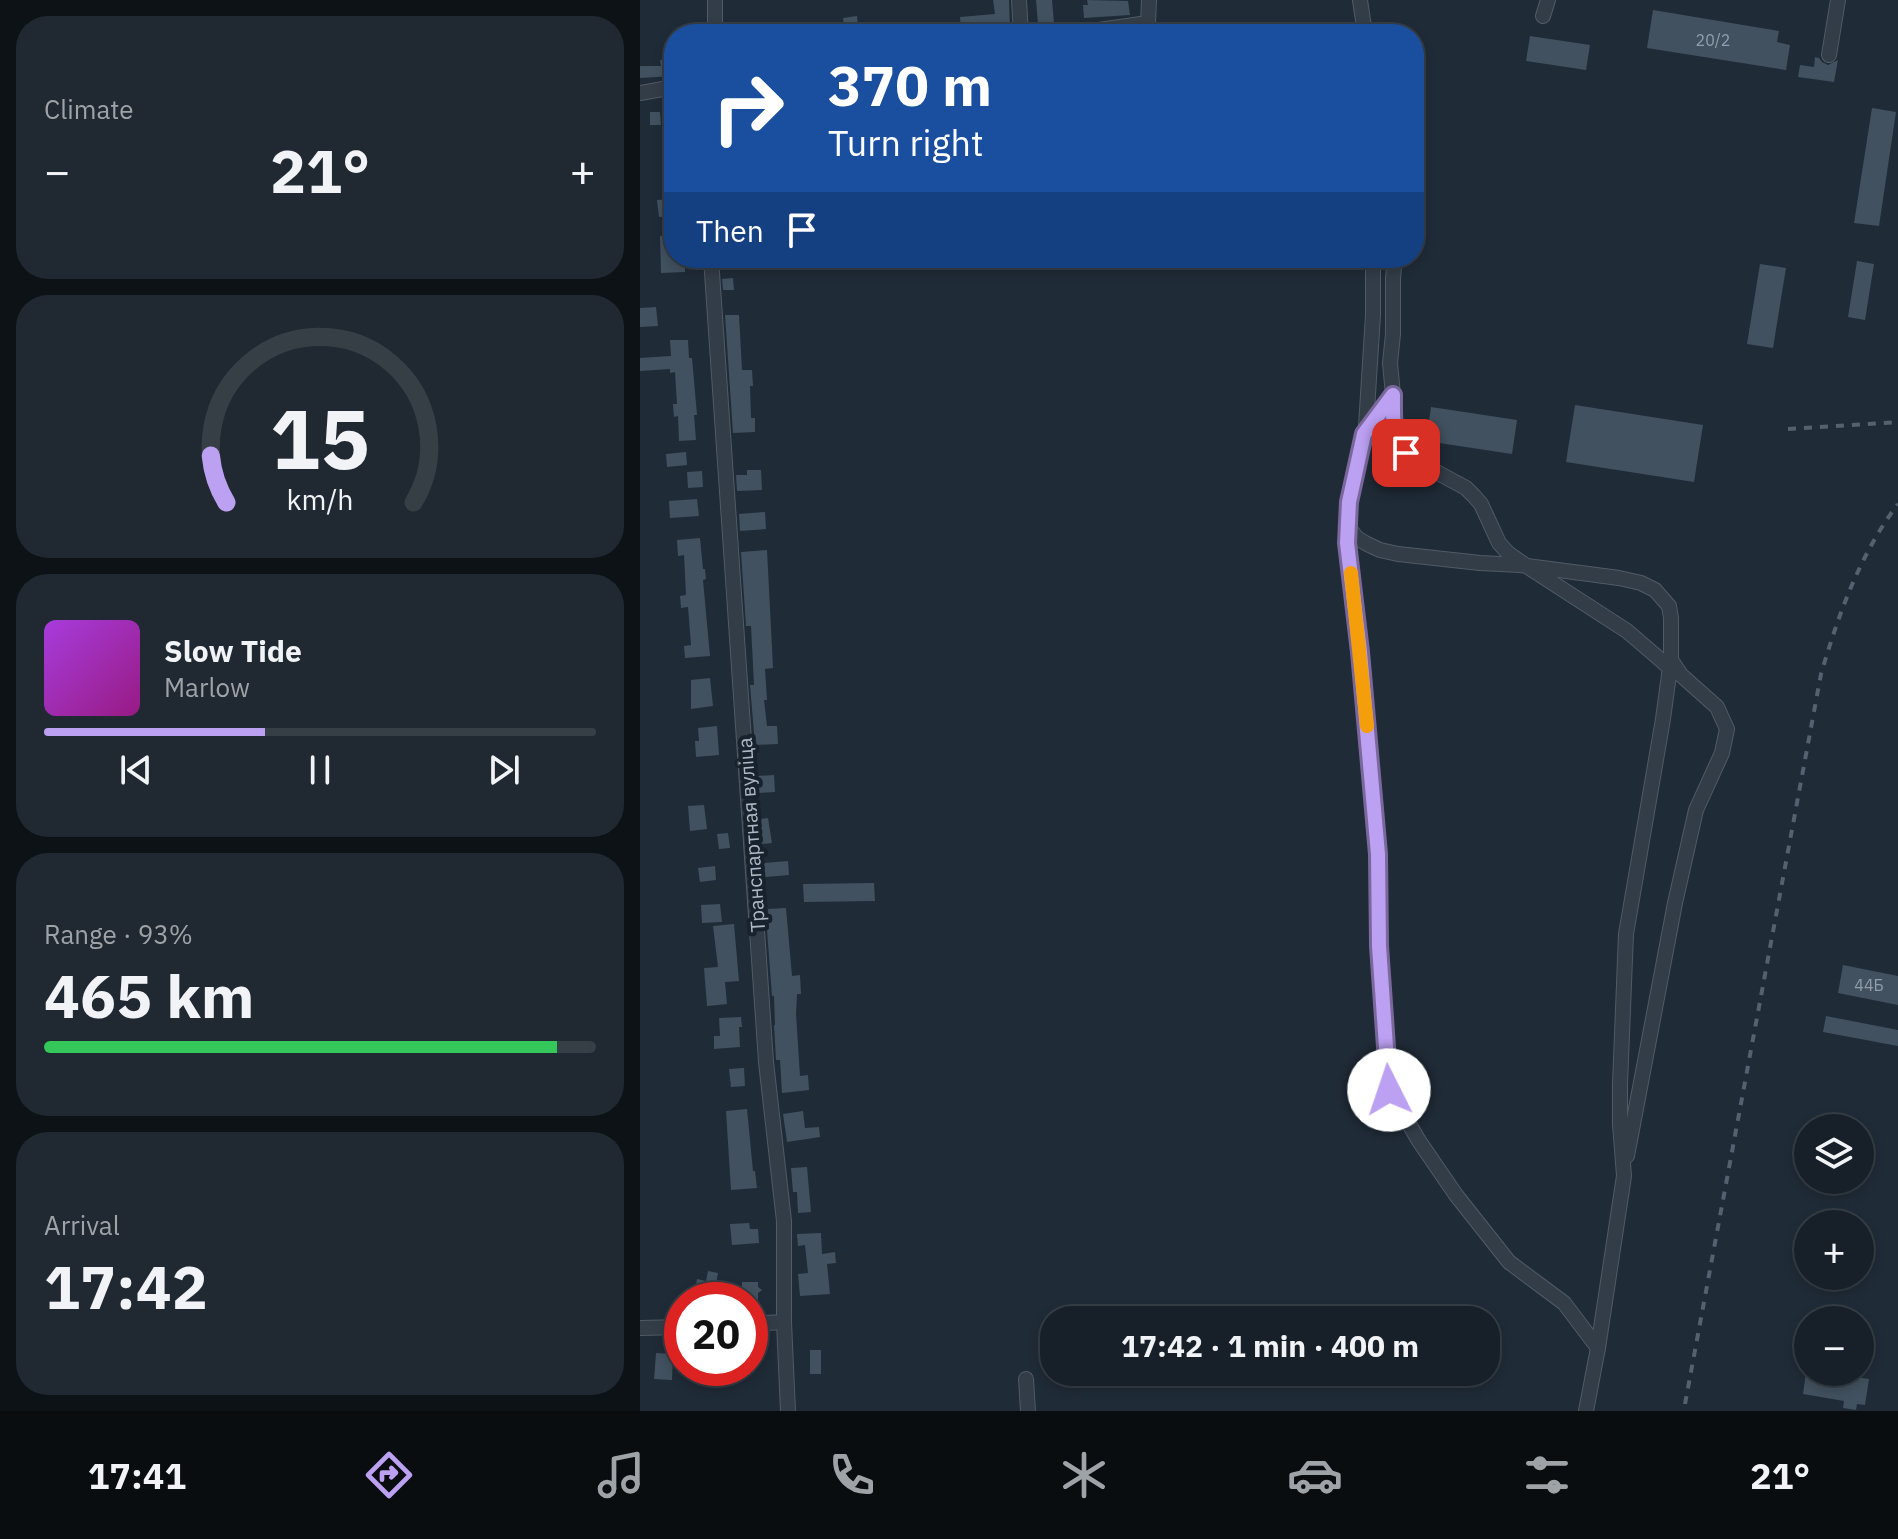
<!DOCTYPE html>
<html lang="en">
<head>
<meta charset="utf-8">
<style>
	body { margin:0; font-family:"IBM Plex Sans",sans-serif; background:#202831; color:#f1f3f6; height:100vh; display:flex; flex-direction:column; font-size:30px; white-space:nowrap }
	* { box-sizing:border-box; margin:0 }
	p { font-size:26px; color:#9ea3a8 }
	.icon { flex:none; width:44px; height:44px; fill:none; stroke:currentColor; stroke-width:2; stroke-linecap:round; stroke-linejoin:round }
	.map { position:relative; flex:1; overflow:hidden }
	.drawer { display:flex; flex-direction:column; gap:16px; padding:16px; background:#0d1217; width:640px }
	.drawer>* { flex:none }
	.banner { position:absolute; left:24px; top:24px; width:760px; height:244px; border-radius:32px; box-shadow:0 4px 12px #0003,0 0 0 2px #363e46; background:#1a4fa0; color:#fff; overflow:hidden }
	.tools { position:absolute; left:1154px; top:1114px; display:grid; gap:16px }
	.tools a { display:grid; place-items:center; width:80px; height:80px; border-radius:50%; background:#172029; box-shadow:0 4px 12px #0003,0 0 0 2px #363e46; font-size:40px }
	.speed { position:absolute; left:24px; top:1282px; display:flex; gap:16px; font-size:40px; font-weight:700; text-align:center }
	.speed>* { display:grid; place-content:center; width:104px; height:104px; border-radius:50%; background:#172029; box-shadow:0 4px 12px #0003,0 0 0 2px #363e46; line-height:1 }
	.speed .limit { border:12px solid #d22; background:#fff; color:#111 }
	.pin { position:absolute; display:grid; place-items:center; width:68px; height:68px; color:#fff; margin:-34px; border-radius:16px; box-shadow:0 4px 12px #0006 }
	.me { position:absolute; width:88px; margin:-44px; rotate:356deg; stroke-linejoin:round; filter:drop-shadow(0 0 6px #0008) }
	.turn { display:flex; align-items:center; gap:28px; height:168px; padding:0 32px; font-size:36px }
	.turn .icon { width:104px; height:104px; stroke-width:2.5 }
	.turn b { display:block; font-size:56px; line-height:68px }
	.then { display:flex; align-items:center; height:76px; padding:0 32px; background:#0003; gap:16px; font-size:30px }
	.big { font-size:60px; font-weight:700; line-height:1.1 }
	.drawer .tile { flex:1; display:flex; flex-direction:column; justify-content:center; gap:12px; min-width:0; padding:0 28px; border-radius:32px; background:#202831 }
	.drawer .dial { align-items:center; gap:0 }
	.dial svg { height:208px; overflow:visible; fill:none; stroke:#363e46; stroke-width:7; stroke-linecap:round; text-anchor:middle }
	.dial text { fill:#f1f3f6; stroke:none }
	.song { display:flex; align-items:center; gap:24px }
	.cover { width:96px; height:96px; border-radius:12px; background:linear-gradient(135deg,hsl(280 70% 55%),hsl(310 70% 35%)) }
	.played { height:8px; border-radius:4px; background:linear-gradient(90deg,#bca0f2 40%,#363e46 40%) }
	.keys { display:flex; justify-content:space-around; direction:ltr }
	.heat { display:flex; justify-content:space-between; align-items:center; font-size:44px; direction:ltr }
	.charge { height:12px; border-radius:6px; background:linear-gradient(90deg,#34c759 93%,#363e46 0) }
	.trip { position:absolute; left:400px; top:1306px; width:460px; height:80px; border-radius:32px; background:#172029; box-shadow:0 4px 12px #0003,0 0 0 2px #363e46; font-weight:700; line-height:80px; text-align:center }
	.tab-bar { display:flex; height:128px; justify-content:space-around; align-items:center; background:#090d10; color:#9ea3a8 }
	.tab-bar .icon { width:56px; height:56px }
	.tab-bar .current { color:#bca0f2 }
	.tab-bar b { font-size:36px; color:#f1f3f6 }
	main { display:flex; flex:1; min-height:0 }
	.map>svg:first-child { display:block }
	.building { fill:#42515f }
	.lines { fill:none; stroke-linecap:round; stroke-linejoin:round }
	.minor-casing { stroke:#505b66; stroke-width:16 }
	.minor { stroke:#333d48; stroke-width:14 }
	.rail { stroke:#54616f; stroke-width:4; stroke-dasharray:8 8; stroke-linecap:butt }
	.route-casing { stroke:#7a689d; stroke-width:20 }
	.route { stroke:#bca0f2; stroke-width:14 }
	.slow { stroke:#f59e0b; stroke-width:14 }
	.labels { text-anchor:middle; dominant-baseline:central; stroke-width:8; stroke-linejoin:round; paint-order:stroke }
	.number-label { font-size:16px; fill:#929eac }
	.street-label { font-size:20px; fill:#adb8c5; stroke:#18222c }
</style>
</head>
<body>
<main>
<section class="drawer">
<div class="tile"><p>Climate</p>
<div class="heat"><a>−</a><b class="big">21°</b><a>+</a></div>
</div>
<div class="tile dial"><svg viewBox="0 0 100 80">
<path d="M14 69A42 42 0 1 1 86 69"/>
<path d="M14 69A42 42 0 0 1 8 51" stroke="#bca0f2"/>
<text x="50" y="56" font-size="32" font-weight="700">15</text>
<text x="50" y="72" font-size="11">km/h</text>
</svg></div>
<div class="tile">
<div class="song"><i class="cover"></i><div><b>Slow Tide</b><p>Marlow</p></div></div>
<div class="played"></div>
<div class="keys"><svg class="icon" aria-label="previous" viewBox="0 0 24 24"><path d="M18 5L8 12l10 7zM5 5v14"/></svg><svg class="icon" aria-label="pause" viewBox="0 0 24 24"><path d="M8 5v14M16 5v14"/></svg><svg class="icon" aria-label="next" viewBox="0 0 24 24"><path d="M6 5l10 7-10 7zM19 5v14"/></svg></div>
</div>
<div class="tile"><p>Range · 93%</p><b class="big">465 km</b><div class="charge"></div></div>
<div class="tile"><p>Arrival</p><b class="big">17:42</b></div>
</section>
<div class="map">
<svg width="1258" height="1411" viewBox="0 0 1258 1411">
	<rect width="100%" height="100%" fill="#1f2b37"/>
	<g class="building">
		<path d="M 353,0 L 369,0 L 370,32 L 329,34 L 328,28 L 321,28 L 320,17 L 355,14 Z"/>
		<path d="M 396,0 L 412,0 L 414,23 L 398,24 Z"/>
		<path d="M 447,0 L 488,1 L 490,15 L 444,18 L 443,5 L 448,5 Z"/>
		<path d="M 1013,10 L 1139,31 L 1137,42 L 1150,45 L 1146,70 L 1007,48 Z"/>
		<path d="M 217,16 L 219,34 L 205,34 L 203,18 Z"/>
		<path d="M 890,36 L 950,45 L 946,70 L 886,61 Z"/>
		<path d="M 1175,57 L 1179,58 L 1182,62 L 1188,65 L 1198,60 L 1194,82 L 1158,77 L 1160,65 L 1174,67 Z"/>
		<path d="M 34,59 L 34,76 L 0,78 L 0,66 L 21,66 L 20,60 Z"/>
		<path d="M 1232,108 L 1256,112 L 1239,226 L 1214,223 Z"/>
		<path d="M 10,112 L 20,112 L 21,125 L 10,125 Z"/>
		<path d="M 34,199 L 34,216 L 19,217 L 17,200 Z"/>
		<path d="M 34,235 L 34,259 L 45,259 L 45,272 L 21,273 L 20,236 Z"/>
		<path d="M 1217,261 L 1234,264 L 1225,320 L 1208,317 Z"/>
		<path d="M 1120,264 L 1146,268 L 1133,348 L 1107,344 Z"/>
		<path d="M 93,278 L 94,290 L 83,290 L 82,279 Z"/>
		<path d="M 16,307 L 18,326 L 0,327 L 0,308 Z"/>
		<path d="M 85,315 L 99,315 L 102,370 L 112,370 L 113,386 L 110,386 L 111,418 L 115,418 L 115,432 L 93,433 Z"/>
		<path d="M 30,340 L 48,340 L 49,358 L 52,358 L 57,415 L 54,415 L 56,440 L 39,441 L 38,416 L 34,417 L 33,404 L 37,404 L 35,372 L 30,373 L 30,369 L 0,371 L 0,358 L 31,356 Z"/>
		<path d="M 935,405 L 1063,425 L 1054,482 L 926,462 Z"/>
		<path d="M 791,407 L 877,420 L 872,454 L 786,441 Z"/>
		<path d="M 46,452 L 47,465 L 27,467 L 26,454 Z"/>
		<path d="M 107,470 L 121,470 L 122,490 L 97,491 L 96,475 L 107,475 Z"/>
		<path d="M 62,471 L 63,487 L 48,488 L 47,472 Z"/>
		<path d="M 57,499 L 59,516 L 30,518 L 29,501 Z"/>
		<path d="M 125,512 L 126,529 L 100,531 L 99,514 Z"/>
		<path d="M 60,538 L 63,569 L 65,569 L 66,579 L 63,580 L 70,656 L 45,658 L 44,646 L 51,645 L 48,607 L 41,608 L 40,596 L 46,595 L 44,555 L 38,556 L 37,540 Z"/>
		<path d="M 127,550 L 133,668 L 125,669 L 127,700 L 124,700 L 127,726 L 137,726 L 138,744 L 115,745 L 110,685 L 114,685 L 111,626 L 106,626 L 101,552 Z"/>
		<path d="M 70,678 L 73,706 L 51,709 L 51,680 Z"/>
		<path d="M 77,726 L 79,755 L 56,757 L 55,741 L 59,741 L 58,728 Z"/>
		<path d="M 134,775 L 135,792 L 118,793 L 116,776 Z"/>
		<path d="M 64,805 L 67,829 L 50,831 L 48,806 Z"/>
		<path d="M 128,818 L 132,843 L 121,844 L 119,819 Z"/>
		<path d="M 88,833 L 90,848 L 79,849 L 77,834 Z"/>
		<path d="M 148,861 L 149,875 L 125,877 L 124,863 Z"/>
		<path d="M 75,866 L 76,880 L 60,882 L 58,868 Z"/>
		<path d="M 234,883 L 235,901 L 164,902 L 163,884 Z"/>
		<path d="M 80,904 L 82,922 L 62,923 L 61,905 Z"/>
		<path d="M 146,908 L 152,976 L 160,975 L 161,994 L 157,994 L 156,1014 L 160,1076 L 168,1075 L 169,1090 L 142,1093 L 140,1060 L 136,1060 L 134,1025 L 135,1025 L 134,996 L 132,996 L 127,930 L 129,929 L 128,909 Z"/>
		<path d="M 94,924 L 99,981 L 85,982 L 87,1004 L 67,1006 L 64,968 L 78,967 L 73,926 Z"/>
		<path d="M 1203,965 L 1258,976 L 1258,1005 L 1198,993 Z"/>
		<path d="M 1186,1016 L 1258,1030 L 1258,1046 L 1183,1032 Z"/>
		<path d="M 101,1017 L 102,1027 L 99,1027 L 100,1047 L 74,1049 L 74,1036 L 80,1036 L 79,1018 Z"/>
		<path d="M 104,1068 L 105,1086 L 91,1087 L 89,1069 Z"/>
		<path d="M 107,1109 L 113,1171 L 115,1171 L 117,1188 L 91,1190 L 86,1111 Z"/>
		<path d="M 163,1111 L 165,1128 L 179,1127 L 180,1137 L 147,1142 L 143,1114 Z"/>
		<path d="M 167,1167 L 171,1212 L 158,1213 L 157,1192 L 153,1192 L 151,1168 Z"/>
		<path d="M 109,1223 L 110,1229 L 118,1229 L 119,1243 L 92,1245 L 90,1224 Z"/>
		<path d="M 181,1233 L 182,1254 L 195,1252 L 196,1263 L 187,1264 L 190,1294 L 160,1296 L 158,1274 L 168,1273 L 165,1245 L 158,1246 L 157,1234 Z"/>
		<path d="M 68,1271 L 78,1273 L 74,1294 L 55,1291 L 57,1279 L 66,1281 Z"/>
		<path d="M 102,1282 L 118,1282 L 118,1287 L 122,1290 L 118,1293 L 118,1300 L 102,1300 Z"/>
		<rect x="170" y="1350" width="11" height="24"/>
		<path d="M 16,1353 L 33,1354 L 32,1380 L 14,1379 Z"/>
		<path d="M 1166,1372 L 1181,1372 L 1229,1379 L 1225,1405 L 1217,1404 L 1216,1410 L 1203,1408 L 1204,1401 L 1163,1394 Z"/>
	</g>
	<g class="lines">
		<g class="minor-casing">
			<g id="minor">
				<path d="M 379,0 L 381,34"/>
				<path d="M 720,0 L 725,34"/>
				<path d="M 903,16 L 908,0"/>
				<path d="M 75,34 L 75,0"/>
				<path d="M 431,34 L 508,23 L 509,0"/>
				<path d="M 1189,55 L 1198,0"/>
				<path d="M 0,93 L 34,87"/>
				<path d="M 71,258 L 126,1062 L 144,1221 L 144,1322 L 148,1411"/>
				<path d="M 733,258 L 733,315 L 726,426 L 709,502 L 707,543 L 720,652 L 738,854 L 739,946 L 749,1090 L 779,1141 L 816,1195 L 869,1262 L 924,1303 L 958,1348 L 946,1411"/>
				<path d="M 755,258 L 753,278 L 753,334 L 750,363 L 753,395 L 752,422 L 755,437 L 760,446 L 766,453 L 776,461 L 826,488 L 833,495 L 841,504 L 859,543 L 868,553 L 885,565 L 987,631 L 1030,668"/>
				<path d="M 725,433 L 753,395"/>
				<path d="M 708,527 L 717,538 L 727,544 L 740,550 L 758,554 L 840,563 L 880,565 L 979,578 L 1001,583 L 1015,590 L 1029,606 L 1031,618 L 1031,660 L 1023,719 L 986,934 L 980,1084 L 980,1124 L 984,1176 L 958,1348"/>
				<path d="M 987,1156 L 1035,903 L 1056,810 L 1082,753 L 1087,729 L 1077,707 L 1041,675 L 1031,660"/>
				<path d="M 110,1324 L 144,1322"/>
				<path d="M 0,1328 L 42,1327"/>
				<path d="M 386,1379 L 388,1411"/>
			</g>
		</g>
		<use href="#minor" class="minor"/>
		<g class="rail">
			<path d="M 1148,429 L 1258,422"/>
			<path d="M 1045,1404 L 1181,674 C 1199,613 1220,554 1258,504"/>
		</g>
	</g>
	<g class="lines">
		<g class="route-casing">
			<path id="route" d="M 749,1090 L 739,946 L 738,854 L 720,652 L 707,543 L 709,502 L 724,434 L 753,395 C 753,417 751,435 766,453"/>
		</g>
		<use href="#route" class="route"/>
		<path class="slow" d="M 711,573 L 727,726"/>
	</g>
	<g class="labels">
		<g class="number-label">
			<text x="1073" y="40">20/2</text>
			<text x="1229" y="985">44Б</text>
		</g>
		<g class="street-label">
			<text transform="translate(111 835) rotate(-94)">Транспартная вуліца</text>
		</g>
	</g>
</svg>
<div class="tools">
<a><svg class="icon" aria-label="layers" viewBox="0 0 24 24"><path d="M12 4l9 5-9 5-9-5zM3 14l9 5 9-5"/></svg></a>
<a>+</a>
<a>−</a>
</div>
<div class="speed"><div class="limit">20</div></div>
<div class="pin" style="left:766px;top:453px;background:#d93025"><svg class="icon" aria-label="arrive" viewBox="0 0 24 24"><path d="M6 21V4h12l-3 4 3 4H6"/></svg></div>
<svg class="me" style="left:749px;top:1090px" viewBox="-20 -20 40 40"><circle r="19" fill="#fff"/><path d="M0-13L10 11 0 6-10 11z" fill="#bca0f2"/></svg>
<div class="trip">17:42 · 1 min · 400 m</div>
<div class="banner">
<div class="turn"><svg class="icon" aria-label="right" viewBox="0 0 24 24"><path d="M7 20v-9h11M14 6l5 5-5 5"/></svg><div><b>370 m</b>Turn right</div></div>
<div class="then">Then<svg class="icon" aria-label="arrive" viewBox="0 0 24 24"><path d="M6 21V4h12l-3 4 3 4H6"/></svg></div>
</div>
</div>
</main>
<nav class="tab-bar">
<b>17:41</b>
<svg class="icon current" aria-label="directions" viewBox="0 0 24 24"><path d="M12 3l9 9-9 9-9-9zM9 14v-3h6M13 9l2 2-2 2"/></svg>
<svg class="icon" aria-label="music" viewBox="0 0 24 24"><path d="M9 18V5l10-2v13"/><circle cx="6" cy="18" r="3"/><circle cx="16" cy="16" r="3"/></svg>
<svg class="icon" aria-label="phone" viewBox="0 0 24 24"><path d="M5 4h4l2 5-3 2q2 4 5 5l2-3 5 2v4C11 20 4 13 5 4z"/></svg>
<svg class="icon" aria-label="climate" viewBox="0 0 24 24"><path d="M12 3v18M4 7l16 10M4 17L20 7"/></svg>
<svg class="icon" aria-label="car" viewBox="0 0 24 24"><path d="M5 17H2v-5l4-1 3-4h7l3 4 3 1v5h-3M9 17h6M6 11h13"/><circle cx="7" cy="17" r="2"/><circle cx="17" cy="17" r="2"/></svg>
<svg class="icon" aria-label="filters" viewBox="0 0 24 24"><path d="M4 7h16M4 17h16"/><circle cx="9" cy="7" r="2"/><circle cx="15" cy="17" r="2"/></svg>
<b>21°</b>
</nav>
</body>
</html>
